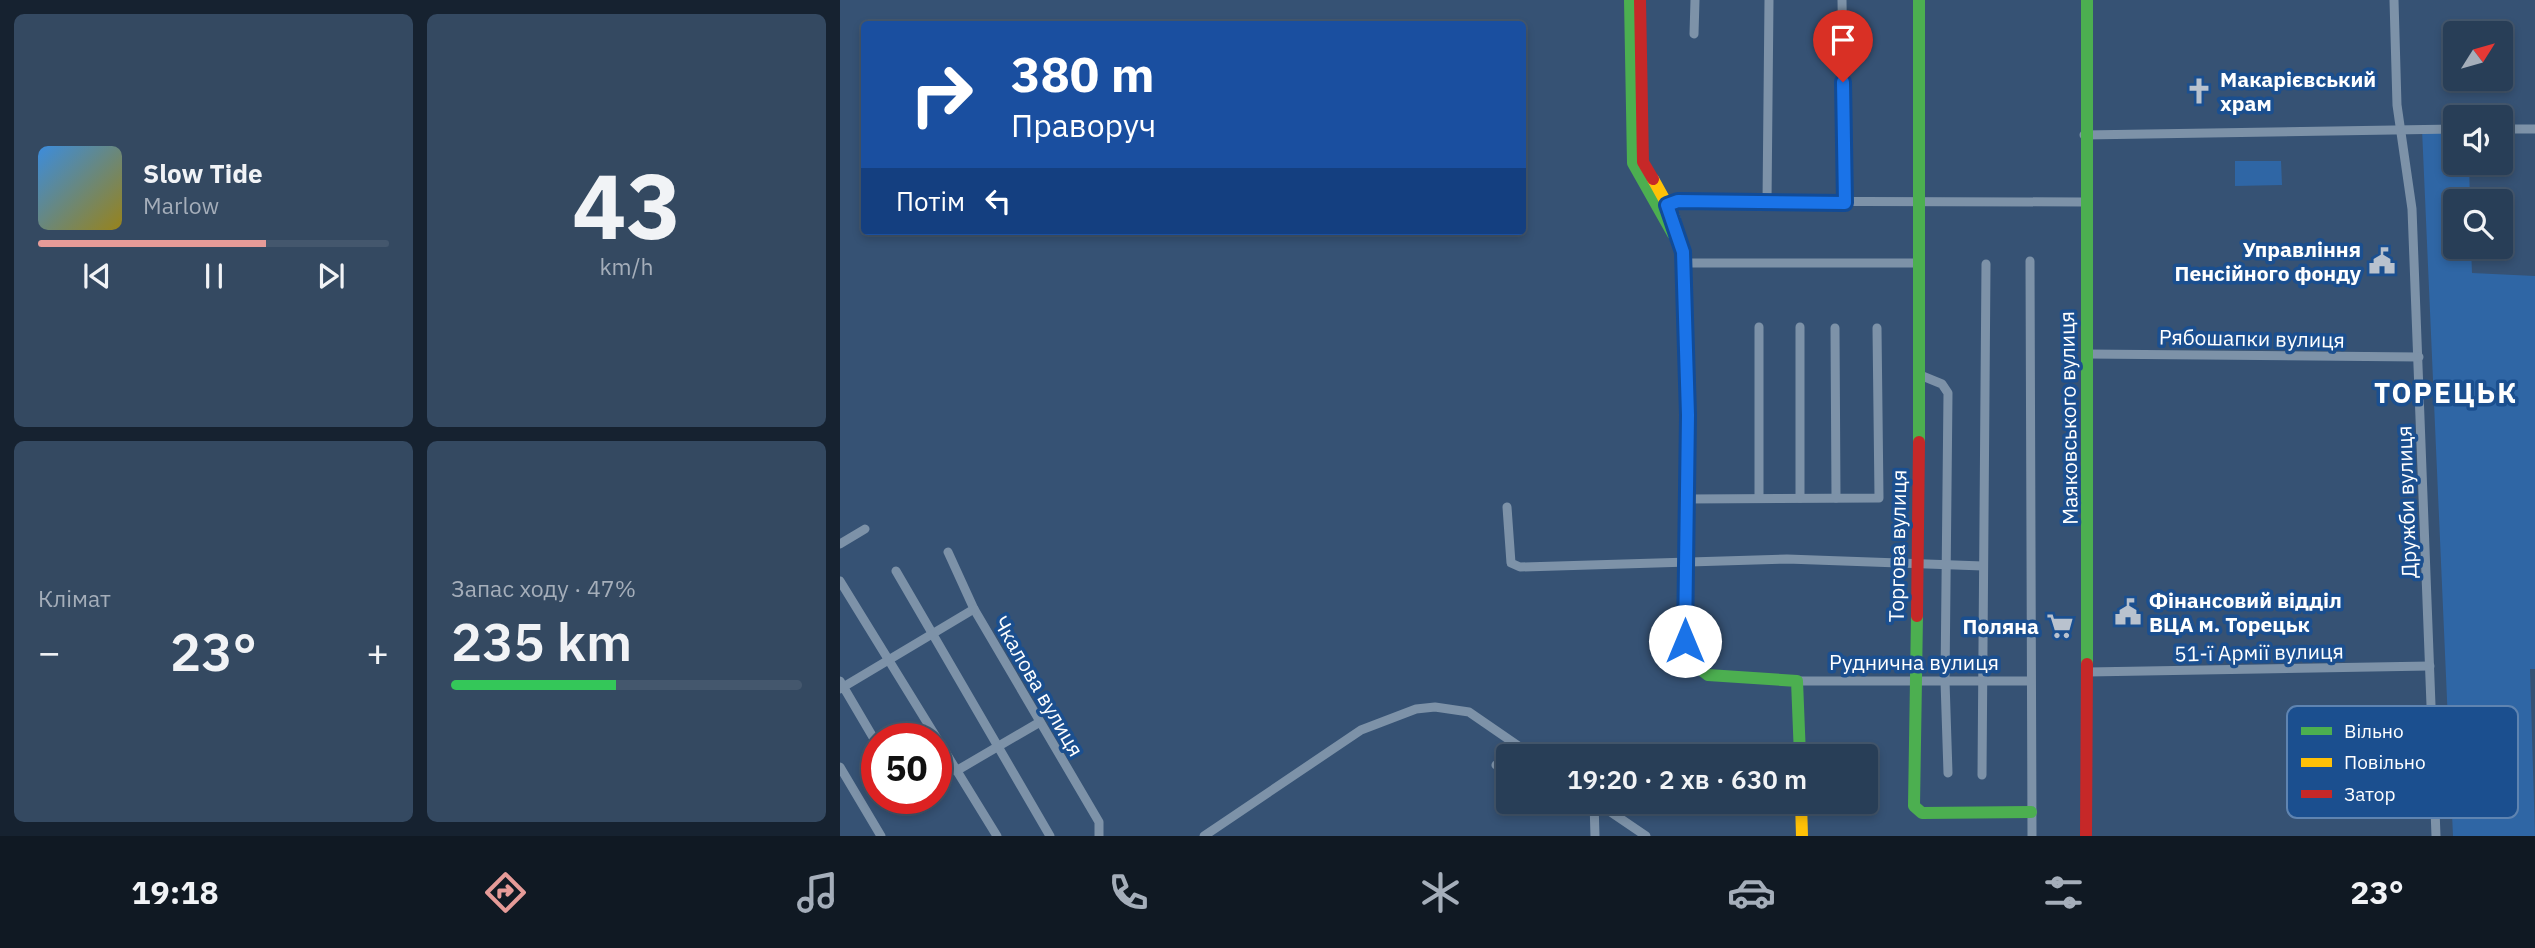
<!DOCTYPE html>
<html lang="uk">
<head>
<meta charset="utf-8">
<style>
	body { margin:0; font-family:"IBM Plex Sans",sans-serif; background:#344961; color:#f1f3f6; height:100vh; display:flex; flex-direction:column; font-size:26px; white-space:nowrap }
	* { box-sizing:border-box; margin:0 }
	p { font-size:23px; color:#a5aeba }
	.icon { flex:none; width:38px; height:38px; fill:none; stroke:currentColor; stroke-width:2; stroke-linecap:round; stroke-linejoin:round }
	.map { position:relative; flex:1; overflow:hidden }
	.side { display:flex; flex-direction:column; gap:14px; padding:14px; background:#162230; width:840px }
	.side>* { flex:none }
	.banner { position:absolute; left:21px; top:21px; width:665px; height:214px; border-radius:7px; box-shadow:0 4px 10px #0003,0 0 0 2px #44576d; background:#1a4fa0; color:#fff; overflow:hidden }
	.needle { width:46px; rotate:53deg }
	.fabs { position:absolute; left:1603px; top:21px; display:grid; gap:14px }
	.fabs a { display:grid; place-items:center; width:70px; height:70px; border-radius:7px; background:#283e57; box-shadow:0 4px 10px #0003,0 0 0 2px #44576d; font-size:35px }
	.speed { position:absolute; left:21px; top:723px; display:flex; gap:14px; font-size:35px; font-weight:700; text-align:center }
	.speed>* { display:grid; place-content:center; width:91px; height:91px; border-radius:50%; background:#283e57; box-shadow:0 4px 10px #0003,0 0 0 2px #44576d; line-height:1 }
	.speed .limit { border:10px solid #d22; background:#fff; color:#111 }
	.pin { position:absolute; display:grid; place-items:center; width:60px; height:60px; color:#fff; margin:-72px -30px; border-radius:50% 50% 50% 0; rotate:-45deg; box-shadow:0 0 7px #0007 }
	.pin .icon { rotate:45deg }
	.me { position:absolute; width:77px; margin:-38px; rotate:0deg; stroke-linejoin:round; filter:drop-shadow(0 0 5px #0008) }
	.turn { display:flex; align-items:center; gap:24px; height:147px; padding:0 35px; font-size:32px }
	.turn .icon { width:91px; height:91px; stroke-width:2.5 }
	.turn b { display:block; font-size:49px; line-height:60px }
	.then { display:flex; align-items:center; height:66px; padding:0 35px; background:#0003; gap:14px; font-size:26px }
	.big { font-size:52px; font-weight:600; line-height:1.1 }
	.side .card { flex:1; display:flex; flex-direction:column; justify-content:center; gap:10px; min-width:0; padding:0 24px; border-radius:10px; background:#344961 }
	.side .dial { align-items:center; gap:0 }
	.dial b { font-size:91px; line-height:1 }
	.song { display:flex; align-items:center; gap:21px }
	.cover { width:84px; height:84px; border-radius:10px; background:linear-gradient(135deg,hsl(210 70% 55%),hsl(50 70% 35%)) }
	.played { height:7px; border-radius:4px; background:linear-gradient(90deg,#e69b98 65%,#44576d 65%) }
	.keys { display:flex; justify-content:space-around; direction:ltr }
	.heat { display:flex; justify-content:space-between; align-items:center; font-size:38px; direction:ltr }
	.charge { height:10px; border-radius:5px; background:linear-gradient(90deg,#34c759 47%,#44576d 0) }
	.side .tiles { flex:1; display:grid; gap:14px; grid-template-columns:repeat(2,1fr) }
	.trip { position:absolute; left:656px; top:744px; width:382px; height:70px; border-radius:7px; background:#283e57; box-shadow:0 4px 10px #0003,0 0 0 2px #44576d; font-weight:600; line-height:70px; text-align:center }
	.menu { display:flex; height:112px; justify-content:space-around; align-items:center; background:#101923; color:#a5aeba }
	.menu .icon { width:49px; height:49px }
	.menu .selected { color:#e69b98 }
	.menu b { font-size:32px; color:#f1f3f6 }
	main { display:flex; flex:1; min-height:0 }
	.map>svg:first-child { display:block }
	.green { fill:#2f66a5 }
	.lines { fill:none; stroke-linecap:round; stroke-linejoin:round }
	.street { stroke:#7d92a8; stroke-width:9 }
	.fast { stroke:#4caf50; stroke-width:12 }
	.slow { stroke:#ffc107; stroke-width:12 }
	.jam { stroke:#c62828; stroke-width:12 }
	.route-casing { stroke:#114b97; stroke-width:18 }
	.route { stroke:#1a73e8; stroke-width:12 }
	.labels { text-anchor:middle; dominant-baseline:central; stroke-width:7; stroke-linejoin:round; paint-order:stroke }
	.poi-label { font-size:21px; font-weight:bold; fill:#fff; stroke:#1b4f8f; text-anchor:start }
	.street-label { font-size:21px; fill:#fff; stroke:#1b4f8f }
	.district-label { font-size:28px; font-weight:bold; letter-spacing:2px; fill:#fff; stroke:#1b4f8f }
	.key { fill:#1b4f8f; stroke:#5f84b1; stroke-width:2 }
	.key-label { font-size:19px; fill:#fff }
</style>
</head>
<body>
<main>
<section class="side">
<div class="tiles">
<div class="card">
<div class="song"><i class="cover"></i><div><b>Slow Tide</b><p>Marlow</p></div></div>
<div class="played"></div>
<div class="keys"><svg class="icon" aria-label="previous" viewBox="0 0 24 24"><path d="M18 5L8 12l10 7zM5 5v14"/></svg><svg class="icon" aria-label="pause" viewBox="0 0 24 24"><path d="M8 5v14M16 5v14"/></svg><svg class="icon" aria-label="next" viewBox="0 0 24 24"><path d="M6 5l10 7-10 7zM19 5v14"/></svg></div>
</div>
<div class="card dial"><b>43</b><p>km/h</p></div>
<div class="card"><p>Клімат</p>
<div class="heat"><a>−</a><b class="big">23°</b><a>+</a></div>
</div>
<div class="card"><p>Запас ходу · 47%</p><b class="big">235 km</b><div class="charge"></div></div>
</div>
</section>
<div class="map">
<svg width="1695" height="836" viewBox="0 0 1695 836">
	<rect width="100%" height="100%" fill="#365274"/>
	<g class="green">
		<path d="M 1582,129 L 1615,129 L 1615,163 L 1629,163 L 1630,201 L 1615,201 L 1615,247 L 1631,247 L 1632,273 L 1695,276 L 1695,669 L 1690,669 L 1695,836 L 1613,836 Z"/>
		<path d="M 1395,161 L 1441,161 L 1442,185 L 1395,186 Z"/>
	</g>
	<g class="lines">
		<g class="street">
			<path d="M 1002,0 L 1005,203"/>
			<path d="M 1554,0 L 1557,105 L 1572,209 L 1596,836"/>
			<path d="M 854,34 L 855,0"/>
			<path d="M 1661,129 L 1695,129"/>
			<path d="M 1244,135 L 1615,129"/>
			<path d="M 927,202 L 929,0"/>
			<path d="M 827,205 L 838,201 L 1244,202"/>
			<path d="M 1190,261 L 1192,836"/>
			<path d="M 843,263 L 1079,263"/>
			<path d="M 919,327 L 919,498"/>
			<path d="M 995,328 L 996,498"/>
			<path d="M 1246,354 L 1579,357"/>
			<path d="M 1080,375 L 1102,384 L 1108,393 L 1105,681 L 1108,773"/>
			<path d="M 960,498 L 960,327"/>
			<path d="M 846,499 L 1039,498 L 1037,328"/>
			<path d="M 667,507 L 671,563 L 680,567 L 947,559 L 1143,566"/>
			<path d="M 0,544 L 25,529"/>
			<path d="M 108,552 L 134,609 L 259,822 L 259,836"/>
			<path d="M 56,571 L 210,836"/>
			<path d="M 0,581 L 157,836"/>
			<path d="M 1248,672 L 1590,666"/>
			<path d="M 0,681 L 37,744"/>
			<path d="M 957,681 L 1190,681"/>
			<path d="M 0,689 L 134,609"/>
			<path d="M 656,765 L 668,761"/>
			<path d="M 0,767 L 41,836"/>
			<path d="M 116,771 L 200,722"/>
			<path d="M 1142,775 L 1146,264"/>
			<path d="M 754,802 L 755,836"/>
			<path d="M 756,802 L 806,836"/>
			<path d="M 364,836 L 521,730 L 576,709 L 595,707 L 629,712 L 693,756"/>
		</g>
		<g class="fast">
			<path d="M 790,0 L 793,163 L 833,234"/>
			<path d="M 1079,0 L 1079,442"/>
			<path d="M 1247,0 L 1247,664"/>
			<path d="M 846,584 C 845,617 837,654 868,675 L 957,681 L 960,756"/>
			<path d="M 1077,616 L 1074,806 L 1082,813 L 1191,812"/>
		</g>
		<g class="slow">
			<path d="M 813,179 L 834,217 L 843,252 L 848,415 L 846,584"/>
			<path d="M 961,802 L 962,836"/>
		</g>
		<g class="jam">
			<path d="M 800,0 L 803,162 L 813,179"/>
			<path d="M 1077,616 L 1079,442"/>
			<path d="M 1246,836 L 1247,664"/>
		</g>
	</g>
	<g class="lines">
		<g class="route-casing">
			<path id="route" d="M 845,641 L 848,415 L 843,252 L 827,205 L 838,201 L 1005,203 L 1003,82"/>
		</g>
		<use href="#route" class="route"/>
	</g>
	<defs>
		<g id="church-bare" transform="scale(2.1)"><path d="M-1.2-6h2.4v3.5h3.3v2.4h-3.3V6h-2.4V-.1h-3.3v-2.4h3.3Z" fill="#b9c2ce" stroke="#1b4f8f" stroke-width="2.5" paint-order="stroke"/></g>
		<g id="civic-bare" transform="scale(2.1)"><path d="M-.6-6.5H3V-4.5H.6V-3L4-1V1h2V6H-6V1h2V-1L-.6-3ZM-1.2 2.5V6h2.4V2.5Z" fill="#b9c2ce" stroke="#1b4f8f" stroke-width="2.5" paint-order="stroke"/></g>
		<g id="supermarket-bare" transform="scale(2.1)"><path d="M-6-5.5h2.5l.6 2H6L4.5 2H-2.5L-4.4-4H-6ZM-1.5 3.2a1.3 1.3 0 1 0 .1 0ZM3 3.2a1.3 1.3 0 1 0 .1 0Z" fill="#b9c2ce" stroke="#1b4f8f" stroke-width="2.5" paint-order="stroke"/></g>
	</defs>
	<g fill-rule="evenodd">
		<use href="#church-bare" x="1359" y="91"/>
		<use href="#civic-bare" x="1542" y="261"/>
		<use href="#civic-bare" x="1288" y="612"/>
		<use href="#supermarket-bare" x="1220" y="626"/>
	</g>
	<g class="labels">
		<g class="poi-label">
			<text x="1380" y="79">Макарієвський<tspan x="1380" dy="24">храм</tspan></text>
			<text x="1521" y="249" text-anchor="end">Управління<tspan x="1521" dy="24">Пенсійного фонду</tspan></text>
			<text x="1309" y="600">Фінансовий відділ<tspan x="1309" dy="24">ВЦА м. Торецьк</tspan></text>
			<text x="1199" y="626" text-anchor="end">Поляна</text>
		</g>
		<g class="street-label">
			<text transform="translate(1412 338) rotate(1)">Рябошапки вулиця</text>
			<text transform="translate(1228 418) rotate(-91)">Маяковського вулиця</text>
			<text transform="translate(1566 502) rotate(-92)">Дружби вулиця</text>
			<text transform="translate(1057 546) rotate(-89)">Торгова вулиця</text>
			<text transform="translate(1419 652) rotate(-1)">51-ї Армії вулиця</text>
			<text x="1074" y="662">Руднична вулиця</text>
			<text transform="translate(199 686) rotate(60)">Чкалова вулиця</text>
		</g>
		<g class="district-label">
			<text x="1606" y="392">ТОРЕЦЬК</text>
		</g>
	</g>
	<rect x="1447" y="706" width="231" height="112" rx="10" class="key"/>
	<rect x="1461" y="727" width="31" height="8" fill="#4caf50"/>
	<rect x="1461" y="758" width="31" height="9" fill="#ffc107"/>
	<rect x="1461" y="790" width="31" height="8" fill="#c62828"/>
	<g class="key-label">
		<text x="1504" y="738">Вільно</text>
		<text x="1504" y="769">Повільно</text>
		<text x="1504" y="801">Затор</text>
	</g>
</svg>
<div class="fabs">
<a><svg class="needle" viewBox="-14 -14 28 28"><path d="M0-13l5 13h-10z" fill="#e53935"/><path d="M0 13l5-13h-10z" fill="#a5aeba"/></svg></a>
<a><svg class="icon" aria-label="sound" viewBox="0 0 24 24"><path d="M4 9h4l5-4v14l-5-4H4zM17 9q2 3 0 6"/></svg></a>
<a><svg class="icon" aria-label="search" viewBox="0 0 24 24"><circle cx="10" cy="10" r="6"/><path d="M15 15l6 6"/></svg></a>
</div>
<div class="speed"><div class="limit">50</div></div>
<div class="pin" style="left:1003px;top:82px;background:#d93025"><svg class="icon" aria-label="arrive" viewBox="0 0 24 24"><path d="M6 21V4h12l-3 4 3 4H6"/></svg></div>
<svg class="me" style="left:845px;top:641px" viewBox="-20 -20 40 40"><circle r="19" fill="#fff"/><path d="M0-13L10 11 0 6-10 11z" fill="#1a73e8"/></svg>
<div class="trip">19:20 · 2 хв · 630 m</div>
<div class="banner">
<div class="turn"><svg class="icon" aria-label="right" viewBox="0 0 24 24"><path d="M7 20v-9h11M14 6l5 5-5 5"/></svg><div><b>380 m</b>Праворуч</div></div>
<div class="then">Потім<svg class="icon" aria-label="left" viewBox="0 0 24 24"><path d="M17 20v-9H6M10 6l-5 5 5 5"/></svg></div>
</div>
</div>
</main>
<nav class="menu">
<b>19:18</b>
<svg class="icon selected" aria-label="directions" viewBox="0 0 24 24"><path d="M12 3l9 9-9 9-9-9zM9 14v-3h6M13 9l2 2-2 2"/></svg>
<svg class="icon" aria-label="music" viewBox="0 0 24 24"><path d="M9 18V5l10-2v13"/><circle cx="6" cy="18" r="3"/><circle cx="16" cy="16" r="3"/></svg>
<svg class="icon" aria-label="phone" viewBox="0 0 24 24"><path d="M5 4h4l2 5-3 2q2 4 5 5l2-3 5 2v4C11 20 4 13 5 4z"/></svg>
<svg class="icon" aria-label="climate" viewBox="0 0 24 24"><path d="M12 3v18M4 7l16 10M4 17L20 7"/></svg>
<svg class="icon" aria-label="car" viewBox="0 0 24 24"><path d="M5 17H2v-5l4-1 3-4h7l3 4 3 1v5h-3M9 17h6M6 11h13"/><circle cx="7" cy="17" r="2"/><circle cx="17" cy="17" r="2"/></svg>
<svg class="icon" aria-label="filters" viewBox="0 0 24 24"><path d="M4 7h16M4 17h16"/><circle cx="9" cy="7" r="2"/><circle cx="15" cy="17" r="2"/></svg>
<b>23°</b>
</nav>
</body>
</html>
